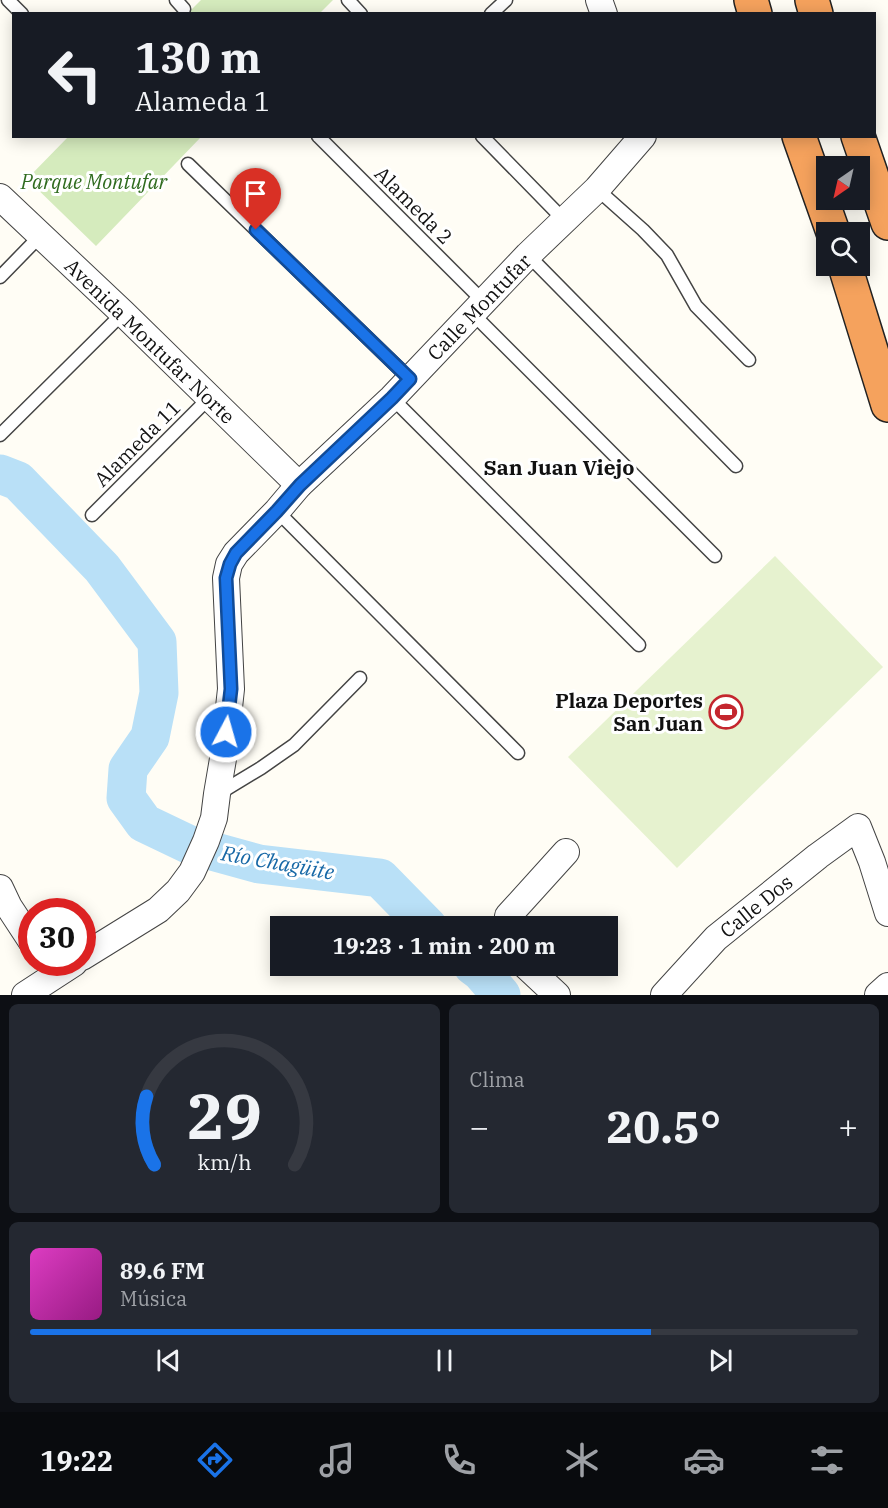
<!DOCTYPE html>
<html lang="es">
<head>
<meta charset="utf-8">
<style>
	body { margin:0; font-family:"IBM Plex Serif",serif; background:#242831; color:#f1f3f6; height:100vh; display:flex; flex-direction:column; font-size:22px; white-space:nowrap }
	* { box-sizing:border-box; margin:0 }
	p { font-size:20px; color:#9ea1a6 }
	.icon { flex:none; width:33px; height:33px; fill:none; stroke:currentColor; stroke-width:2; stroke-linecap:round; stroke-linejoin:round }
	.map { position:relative; height:995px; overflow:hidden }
	.panel { display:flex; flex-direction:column; gap:9px; padding:9px; background:#0d0f14; flex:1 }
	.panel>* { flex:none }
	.guide { position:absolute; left:12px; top:12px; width:864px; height:126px; border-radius:0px; box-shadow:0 3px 15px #0003; background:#171b24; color:#f1f3f6; overflow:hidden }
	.needle { width:39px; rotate:214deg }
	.controls { position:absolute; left:816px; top:156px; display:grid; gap:12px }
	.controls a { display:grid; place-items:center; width:54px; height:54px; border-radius:0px; background:#171b24; box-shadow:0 3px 15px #0003; font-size:30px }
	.speed { position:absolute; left:18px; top:898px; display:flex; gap:12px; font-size:30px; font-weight:700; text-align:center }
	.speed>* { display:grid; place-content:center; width:78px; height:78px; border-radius:50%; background:#171b24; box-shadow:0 3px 15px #0003; line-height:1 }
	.speed .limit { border:9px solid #d22; background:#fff; color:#111 }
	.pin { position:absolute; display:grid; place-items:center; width:51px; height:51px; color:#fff; margin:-62px -26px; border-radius:50% 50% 50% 0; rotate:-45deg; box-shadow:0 0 6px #0007 }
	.pin .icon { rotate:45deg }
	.me { position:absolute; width:66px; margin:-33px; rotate:6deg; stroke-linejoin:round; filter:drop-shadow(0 0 4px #0008) }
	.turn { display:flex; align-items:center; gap:21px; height:126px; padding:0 24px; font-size:27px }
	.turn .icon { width:78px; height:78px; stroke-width:2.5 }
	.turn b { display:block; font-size:42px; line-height:51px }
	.big { font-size:45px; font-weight:700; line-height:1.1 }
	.panel .widget { flex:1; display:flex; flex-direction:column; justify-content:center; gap:9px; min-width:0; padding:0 21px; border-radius:9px; background:#242831 }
	.panel .dial { align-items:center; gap:0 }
	.dial svg { height:156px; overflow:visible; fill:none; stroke:#363941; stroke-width:7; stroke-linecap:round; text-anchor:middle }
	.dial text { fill:#f1f3f6; stroke:none }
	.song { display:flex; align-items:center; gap:18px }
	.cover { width:72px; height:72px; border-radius:9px; background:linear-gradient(135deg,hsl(310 70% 55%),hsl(310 70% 35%)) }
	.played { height:6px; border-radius:3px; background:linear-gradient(90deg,#1a73e8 75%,#363941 75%) }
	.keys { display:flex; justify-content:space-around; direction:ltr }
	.heat { display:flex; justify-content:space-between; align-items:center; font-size:33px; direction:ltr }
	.panel .tiles { flex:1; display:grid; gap:9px; grid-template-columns:1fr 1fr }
	.widget:last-child { grid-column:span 2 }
	.trip { position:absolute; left:270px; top:916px; width:348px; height:60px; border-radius:0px; background:#171b24; box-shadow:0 3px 15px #0003; font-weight:700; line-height:60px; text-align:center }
	.tabs { display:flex; height:96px; justify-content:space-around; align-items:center; background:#090b0e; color:#9ea1a6 }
	.tabs .icon { width:42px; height:42px }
	.tabs .active { color:#1a73e8 }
	.tabs b { font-size:27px; color:#f1f3f6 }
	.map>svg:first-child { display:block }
	.green { fill:#d5ebbd }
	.pitch { fill:#e6f2cf }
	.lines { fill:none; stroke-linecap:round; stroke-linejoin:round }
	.river { stroke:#b9e0f7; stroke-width:39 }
	.lane-casing { stroke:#444; stroke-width:15 }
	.street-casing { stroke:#444; stroke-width:28 }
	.highway-casing { stroke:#222; stroke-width:36 }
	.lane { stroke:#fff; stroke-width:12 }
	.street { stroke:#fff; stroke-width:26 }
	.highway { stroke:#f5a25d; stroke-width:33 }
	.route-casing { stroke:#114b97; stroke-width:15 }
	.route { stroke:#1a73e8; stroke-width:10 }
	.labels { text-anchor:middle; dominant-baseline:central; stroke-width:6; stroke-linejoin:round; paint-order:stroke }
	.park-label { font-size:20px; font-style:italic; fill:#2f6b1f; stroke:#fff }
	.street-label { font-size:20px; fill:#111; stroke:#fff }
	.poi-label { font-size:20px; font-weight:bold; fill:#111; stroke:#fff; text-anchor:end }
	.neighbourhood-label { font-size:21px; font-weight:bold; fill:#111; stroke:#fff }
	.water-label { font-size:21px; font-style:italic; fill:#1768a6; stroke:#fff }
</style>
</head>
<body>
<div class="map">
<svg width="888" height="995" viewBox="0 0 888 995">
	<rect width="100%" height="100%" fill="#fffdf5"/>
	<g class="green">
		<path d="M 201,0 L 333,0 L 320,13 L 188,13 Z"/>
		<path d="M 68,137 L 68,136 L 201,137 L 96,246 L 27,179 Z"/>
	</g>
	<path class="pitch" d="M 775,556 L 883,667 L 677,868 L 568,757 Z"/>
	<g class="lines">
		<g class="river">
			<path d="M 0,474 L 18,481 L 102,568 L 157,642 L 159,693 L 150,737 L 128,769 L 126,798 L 144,823 L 190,845 L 259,864 L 380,878 L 428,927"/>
			<path d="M 473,966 L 481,972 L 501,995"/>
		</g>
		<g class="lane-casing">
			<g id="lane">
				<path d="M 8,0 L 22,14"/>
				<path d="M 176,0 L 184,9"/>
				<path d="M 348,0 L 361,14"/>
				<path d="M 491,14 L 506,0"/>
				<path d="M 318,136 L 483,301"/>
				<path d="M 482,136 L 564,220"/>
				<path d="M 188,164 L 410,379"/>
				<path d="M 597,189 L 643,230 L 667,255 L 696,306 L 749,360"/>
				<path d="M 528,255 L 736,466"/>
				<path d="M 0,277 L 40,236"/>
				<path d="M 472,313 L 715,556"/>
				<path d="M 392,398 L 639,645"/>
				<path d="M 0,435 L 123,313"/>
				<path d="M 277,511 L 518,753"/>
				<path d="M 92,515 L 209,398"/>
				<path d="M 218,794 L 261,768 L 294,745 L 360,678"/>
			</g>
		</g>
		<g class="street-casing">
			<g id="street">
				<path d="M 599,0 L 604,14"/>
				<path d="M 0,197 L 123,313 L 299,485"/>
				<path d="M 0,888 L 9,907 L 32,942"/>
				<path d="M 507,927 L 508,916 L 566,852"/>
				<path d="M 82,957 L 158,910 L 178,891 L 192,872 L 206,841 L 214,818 L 217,794 L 224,753 L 231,689 L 226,578 L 229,564 L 236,553 L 277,511 L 299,485 L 392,398 L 528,255 L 597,189 L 643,136"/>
				<path d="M 526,966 L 557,995"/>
				<path d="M 25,995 L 74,963"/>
				<path d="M 664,995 L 716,938 L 818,856 L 858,827 L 872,862 L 888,913"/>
				<path d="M 878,995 L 888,986"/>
			</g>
		</g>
		<g class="highway-casing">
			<g id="highway">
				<path d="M 751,0 L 755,14"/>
				<path d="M 812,0 L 816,14"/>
				<path d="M 799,136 L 833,232"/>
				<path d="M 858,136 L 888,223"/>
				<path d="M 845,266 L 888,405"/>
			</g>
		</g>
		<use href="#lane" class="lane"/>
		<use href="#street" class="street"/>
		<use href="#highway" class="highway"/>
	</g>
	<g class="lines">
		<g class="route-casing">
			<path id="route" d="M 226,732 L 231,689 L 226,578 L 230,564 L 236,553 L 277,511 L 300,485 L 392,398 L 410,379 L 256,230"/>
		</g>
		<use href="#route" class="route"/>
	</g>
	<defs>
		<g id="stadium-ring" transform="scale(1.725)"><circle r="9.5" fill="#fff" stroke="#c4262e" stroke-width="1.5"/><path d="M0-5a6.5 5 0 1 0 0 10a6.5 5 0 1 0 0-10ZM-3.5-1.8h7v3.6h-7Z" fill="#c4262e"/></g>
	</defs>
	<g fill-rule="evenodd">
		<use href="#stadium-ring" x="726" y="712"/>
	</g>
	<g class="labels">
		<g class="park-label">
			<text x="94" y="181">Parque Montufar</text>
		</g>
		<g class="street-label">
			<text transform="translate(414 205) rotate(45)">Alameda 2</text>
			<text transform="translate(479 307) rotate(-46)">Calle Montufar</text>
			<text transform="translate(150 341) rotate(44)">Avenida Montufar Norte</text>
			<text transform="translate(137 443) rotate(-45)">Alameda 11</text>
			<text transform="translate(756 906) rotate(-39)">Calle Dos</text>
		</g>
		<g class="poi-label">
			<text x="703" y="700">Plaza Deportes<tspan x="703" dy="23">San Juan</tspan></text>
		</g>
		<g class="neighbourhood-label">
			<text x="559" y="467">San Juan Viejo</text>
		</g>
		<g class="water-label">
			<text transform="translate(278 862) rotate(10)">Río Chagüite</text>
		</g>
	</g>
</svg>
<div class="controls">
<a><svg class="needle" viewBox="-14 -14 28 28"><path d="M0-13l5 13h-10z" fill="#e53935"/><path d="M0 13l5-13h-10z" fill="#9ea1a6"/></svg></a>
<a><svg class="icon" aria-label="search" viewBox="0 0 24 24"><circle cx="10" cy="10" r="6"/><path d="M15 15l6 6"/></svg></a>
</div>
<div class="speed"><div class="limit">30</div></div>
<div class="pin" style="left:256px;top:230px;background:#d93025"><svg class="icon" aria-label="arrive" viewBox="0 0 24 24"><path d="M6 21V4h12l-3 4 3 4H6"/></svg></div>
<svg class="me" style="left:226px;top:732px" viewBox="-20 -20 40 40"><circle r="17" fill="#1a73e8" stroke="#fff" stroke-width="3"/><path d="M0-11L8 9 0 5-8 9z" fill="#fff"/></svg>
<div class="trip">19:23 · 1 min · 200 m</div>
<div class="guide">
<div class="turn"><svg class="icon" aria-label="left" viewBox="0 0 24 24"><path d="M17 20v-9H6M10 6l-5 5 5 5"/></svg><div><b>130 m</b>Alameda 1</div></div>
</div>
</div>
<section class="panel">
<div class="tiles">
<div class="widget dial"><svg viewBox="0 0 100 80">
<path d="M14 69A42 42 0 1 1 86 69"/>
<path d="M14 69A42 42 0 0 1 10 34" stroke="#1a73e8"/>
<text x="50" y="56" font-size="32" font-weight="700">29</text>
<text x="50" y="72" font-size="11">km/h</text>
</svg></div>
<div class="widget"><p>Clima</p>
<div class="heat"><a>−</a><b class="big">20.5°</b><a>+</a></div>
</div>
<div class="widget">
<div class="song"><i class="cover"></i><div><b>89.6 FM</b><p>Música</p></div></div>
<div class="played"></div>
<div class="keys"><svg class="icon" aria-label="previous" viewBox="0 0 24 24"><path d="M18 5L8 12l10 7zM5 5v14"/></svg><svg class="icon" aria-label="pause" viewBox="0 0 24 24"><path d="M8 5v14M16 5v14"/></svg><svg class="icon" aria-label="next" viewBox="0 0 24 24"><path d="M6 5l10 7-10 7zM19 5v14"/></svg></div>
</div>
</div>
</section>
<nav class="tabs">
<b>19:22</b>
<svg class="icon active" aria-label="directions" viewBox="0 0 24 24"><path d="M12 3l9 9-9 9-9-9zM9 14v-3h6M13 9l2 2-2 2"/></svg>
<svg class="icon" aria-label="music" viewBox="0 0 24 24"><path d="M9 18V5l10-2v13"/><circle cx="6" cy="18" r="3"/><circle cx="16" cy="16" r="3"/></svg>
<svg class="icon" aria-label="phone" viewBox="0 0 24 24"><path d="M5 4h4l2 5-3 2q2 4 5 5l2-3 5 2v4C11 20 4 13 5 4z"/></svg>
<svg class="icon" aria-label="climate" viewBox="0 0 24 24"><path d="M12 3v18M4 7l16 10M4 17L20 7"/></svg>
<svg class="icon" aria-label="car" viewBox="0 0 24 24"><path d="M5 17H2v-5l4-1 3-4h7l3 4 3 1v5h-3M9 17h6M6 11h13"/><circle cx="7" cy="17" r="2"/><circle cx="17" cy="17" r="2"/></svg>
<svg class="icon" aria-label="filters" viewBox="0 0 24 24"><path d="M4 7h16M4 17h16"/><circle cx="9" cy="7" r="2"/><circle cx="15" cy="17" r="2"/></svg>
</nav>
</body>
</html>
